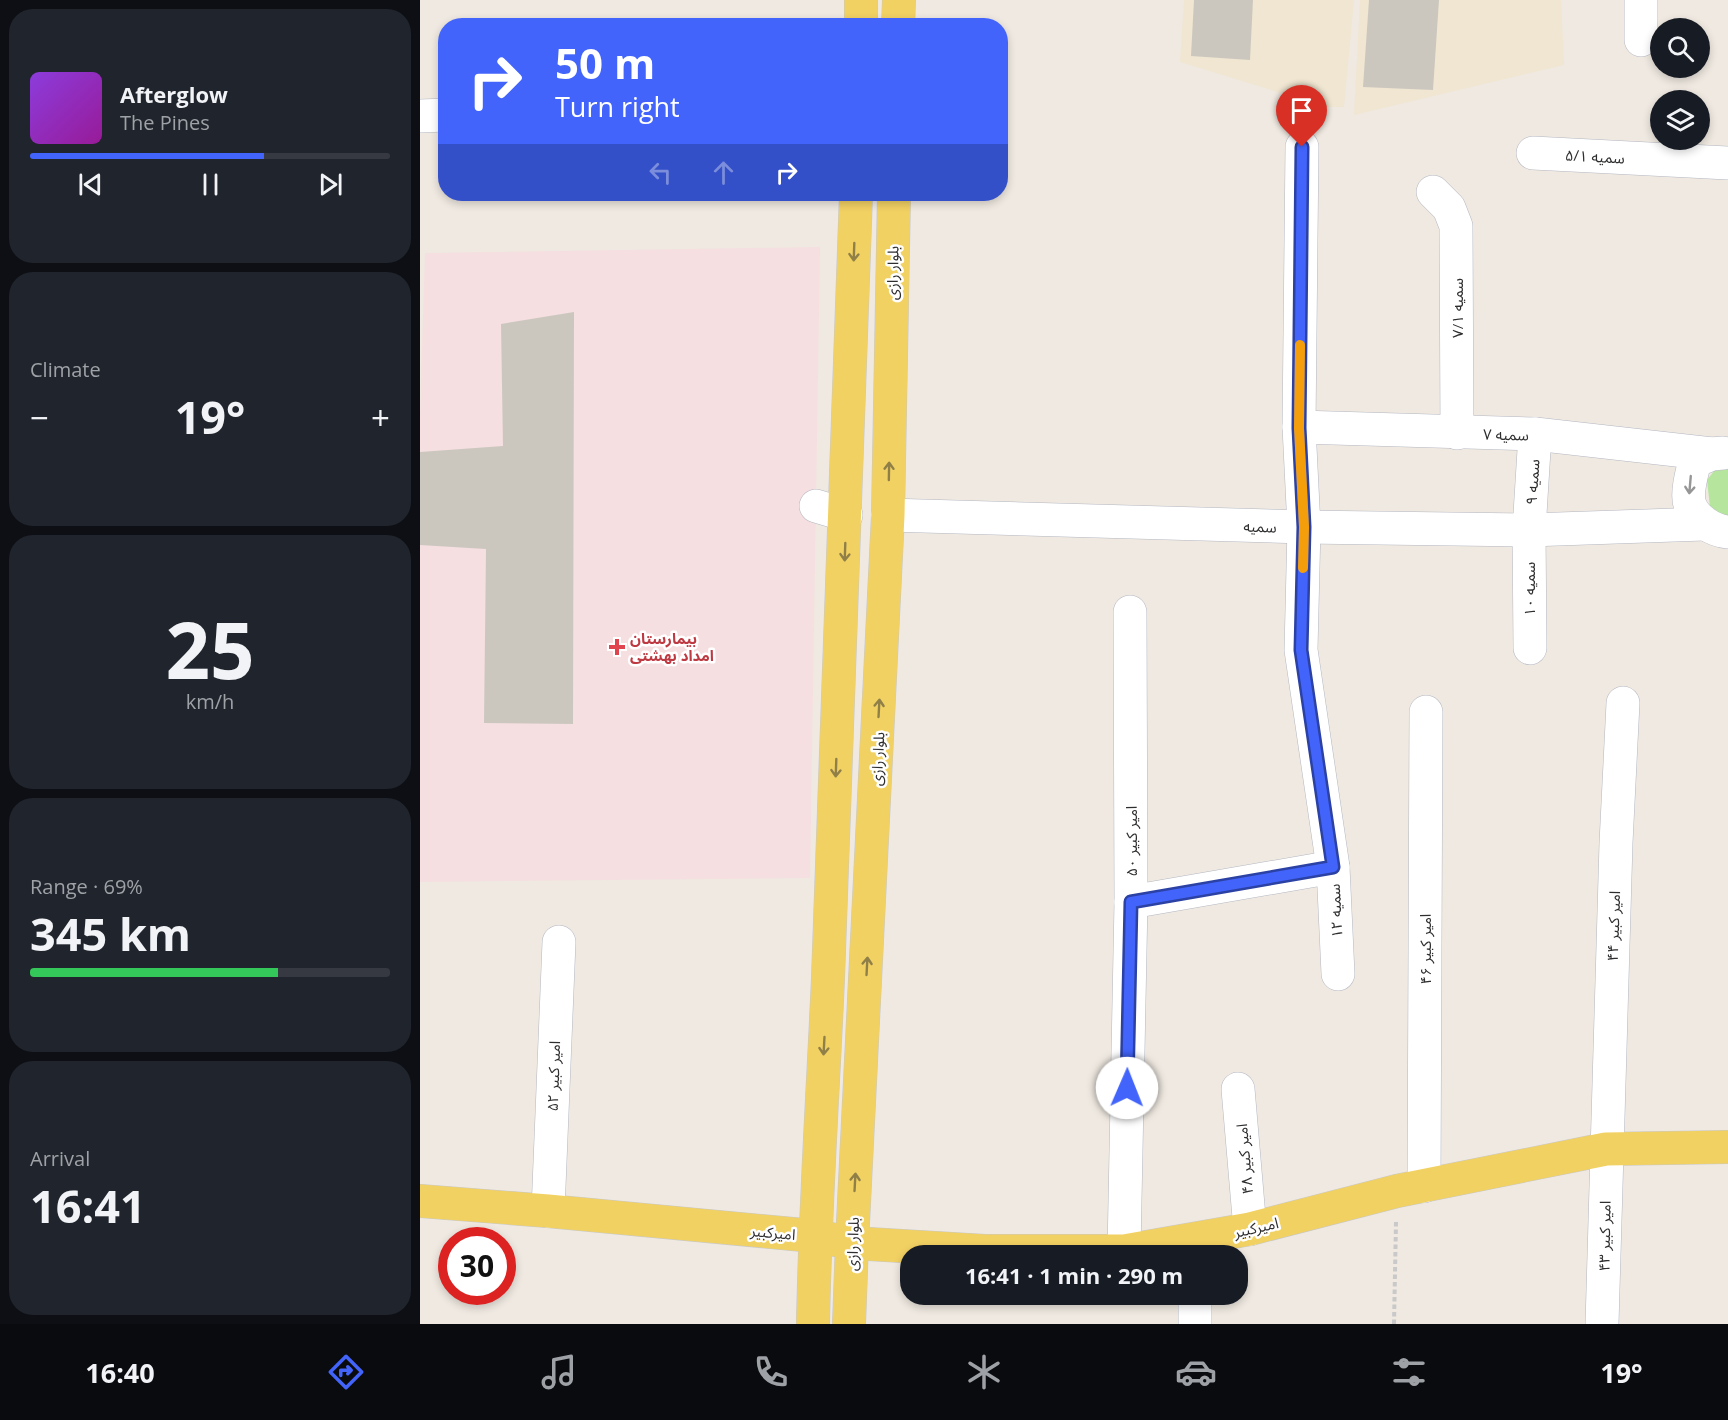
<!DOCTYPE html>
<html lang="en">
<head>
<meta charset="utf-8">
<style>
	body { margin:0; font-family:"Open Sans","Noto Sans Arabic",sans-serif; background:#20242c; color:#f1f3f6; height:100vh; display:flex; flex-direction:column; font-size:22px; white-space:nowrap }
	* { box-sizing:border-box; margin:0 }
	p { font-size:20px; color:#9ea1a6 }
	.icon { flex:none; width:33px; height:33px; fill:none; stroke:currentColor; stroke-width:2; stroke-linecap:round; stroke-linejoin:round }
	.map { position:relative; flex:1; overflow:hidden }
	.sheet { display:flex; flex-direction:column; gap:9px; padding:9px; background:#0d0f14; width:420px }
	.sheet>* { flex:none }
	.guide { position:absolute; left:18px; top:18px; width:570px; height:183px; border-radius:24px; box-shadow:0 3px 9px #0003; background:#4264fb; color:#fff; overflow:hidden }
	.buttons { position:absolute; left:1230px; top:18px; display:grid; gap:12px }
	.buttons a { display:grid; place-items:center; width:60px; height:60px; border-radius:50%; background:#171b24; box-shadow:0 3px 9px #0003; font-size:30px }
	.speed { position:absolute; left:18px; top:1227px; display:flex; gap:12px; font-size:30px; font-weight:700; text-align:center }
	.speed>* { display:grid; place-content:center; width:78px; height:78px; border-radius:50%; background:#171b24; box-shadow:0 3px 9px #0003; line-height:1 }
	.speed .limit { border:9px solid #d22; background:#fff; color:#111 }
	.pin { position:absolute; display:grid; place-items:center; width:51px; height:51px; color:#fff; margin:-62px -26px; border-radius:50% 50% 50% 0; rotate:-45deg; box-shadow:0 0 6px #0007 }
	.pin .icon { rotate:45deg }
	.me { position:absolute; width:66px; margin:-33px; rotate:1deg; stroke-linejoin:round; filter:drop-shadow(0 0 4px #0008) }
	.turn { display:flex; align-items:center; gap:21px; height:126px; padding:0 18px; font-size:27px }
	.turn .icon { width:78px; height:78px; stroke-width:2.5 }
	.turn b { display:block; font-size:42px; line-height:51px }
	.lanes { display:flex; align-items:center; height:57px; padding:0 18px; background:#0003; justify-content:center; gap:30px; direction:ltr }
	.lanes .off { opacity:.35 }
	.big { font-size:45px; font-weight:700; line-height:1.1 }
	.sheet .card { flex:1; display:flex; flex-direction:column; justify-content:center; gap:9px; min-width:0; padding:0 21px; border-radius:24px; background:#20242c }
	.sheet .dial { align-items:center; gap:0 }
	.dial b { font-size:78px; line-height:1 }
	.song { display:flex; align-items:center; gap:18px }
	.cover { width:72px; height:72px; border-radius:9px; background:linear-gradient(135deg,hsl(270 70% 55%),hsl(300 70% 35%)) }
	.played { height:6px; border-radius:3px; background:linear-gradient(90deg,#4264fb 65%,#363941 65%) }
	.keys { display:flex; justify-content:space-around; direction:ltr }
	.heat { display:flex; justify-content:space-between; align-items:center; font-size:33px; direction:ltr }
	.charge { height:9px; border-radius:4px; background:linear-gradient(90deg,#34c759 69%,#363941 0) }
	.trip { position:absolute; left:480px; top:1245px; width:348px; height:60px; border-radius:24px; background:#171b24; box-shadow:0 3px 9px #0003; font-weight:700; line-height:60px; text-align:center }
	.dock { display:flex; height:96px; justify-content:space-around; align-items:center; background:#090b0e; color:#9ea1a6 }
	.dock .icon { width:42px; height:42px }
	.dock .active { color:#4264fb }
	.dock b { font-size:27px; color:#f1f3f6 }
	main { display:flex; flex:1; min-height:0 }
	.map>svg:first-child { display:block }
	.education { fill:#f0e6d1 }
	.medical { fill:#f5dfe0 }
	.green { fill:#b6e59e }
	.building { fill:#cbc7bf }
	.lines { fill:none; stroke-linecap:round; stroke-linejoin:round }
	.minor-casing { stroke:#b4b7c1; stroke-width:34 }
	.major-casing { stroke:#c9c9c9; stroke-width:34 }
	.path { stroke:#c9c9c9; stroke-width:4; stroke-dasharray:4.5 3; stroke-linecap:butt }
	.minor { stroke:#fff; stroke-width:33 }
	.major { stroke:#f2d163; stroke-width:33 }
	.oneway { stroke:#908048 }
	.oneway2 { stroke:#969696 }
	.route-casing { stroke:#2b41a3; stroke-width:15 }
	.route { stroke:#4264fb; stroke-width:10 }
	.slow { stroke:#f59e0b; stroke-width:10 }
	.health-dot { fill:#e0444e; stroke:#fff; stroke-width:2 }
	.labels { text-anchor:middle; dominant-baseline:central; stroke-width:5; stroke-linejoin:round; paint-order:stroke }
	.street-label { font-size:15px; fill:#2e2e2e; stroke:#fff }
	.health-label { font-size:15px; font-weight:bold; fill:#be3a42; stroke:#fff; text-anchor:start }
</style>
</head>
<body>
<main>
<section class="sheet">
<div class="card">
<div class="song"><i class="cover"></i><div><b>Afterglow</b><p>The Pines</p></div></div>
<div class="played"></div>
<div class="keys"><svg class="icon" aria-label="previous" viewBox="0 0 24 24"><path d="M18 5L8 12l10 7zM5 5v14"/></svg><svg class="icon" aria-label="pause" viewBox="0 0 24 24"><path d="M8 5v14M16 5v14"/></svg><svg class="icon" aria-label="next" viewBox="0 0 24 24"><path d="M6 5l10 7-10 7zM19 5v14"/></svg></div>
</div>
<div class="card"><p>Climate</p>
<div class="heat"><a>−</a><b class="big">19°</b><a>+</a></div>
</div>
<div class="card dial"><b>25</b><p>km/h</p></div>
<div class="card"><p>Range · 69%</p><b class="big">345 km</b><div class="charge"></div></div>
<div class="card"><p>Arrival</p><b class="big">16:41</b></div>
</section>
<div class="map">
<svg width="1308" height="1324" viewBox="0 0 1308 1324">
	<rect width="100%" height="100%" fill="#efe9e1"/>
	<g class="education">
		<path d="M 764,0 L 934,0 L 924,107 L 906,107 L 760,62 Z"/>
		<path d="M 940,0 L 1141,0 L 1144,65 L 934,115 Z"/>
	</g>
	<path class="medical" d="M 400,247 L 390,878 L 0,882 L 0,416 L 5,253 Z"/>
	<path class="green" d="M 1308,469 L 1308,518 L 1290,507 L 1287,480 L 1294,471 Z"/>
	<g class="building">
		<path d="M 774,0 L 833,0 L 830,60 L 771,56 Z"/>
		<path d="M 949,0 L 1019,0 L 1013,90 L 943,87 Z"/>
		<path d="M 154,312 L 153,724 L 64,723 L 66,549 L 0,545 L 0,452 L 83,446 L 81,324 Z"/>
	</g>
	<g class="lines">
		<g class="minor-casing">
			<g id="minor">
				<path d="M 1221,0 L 1221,40"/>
				<path d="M 0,116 L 26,115"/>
				<path d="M 882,147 L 879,427 L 884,527 L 881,650 L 913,867 L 918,974"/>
				<path d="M 1113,153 L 1308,163"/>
				<path d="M 1013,192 L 1029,208 L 1036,226 L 1037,433"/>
				<path d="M 879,427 L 1115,434 L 1292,454"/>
				<path d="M 1303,453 L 1292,454 L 1275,461 C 1272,472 1266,494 1270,505 C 1275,519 1293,531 1308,532"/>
				<path d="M 396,506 L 426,515"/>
				<path d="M 468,515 L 884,527 L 1109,530 L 1284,524"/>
				<path d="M 1110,648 L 1109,530 L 1115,434"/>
				<path d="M 711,902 L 913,867"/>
				<path d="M 818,1089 L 830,1229"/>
				<path d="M 1004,1186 L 1006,712"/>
				<path d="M 128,1211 L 139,942"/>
				<path d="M 704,1251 L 711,902 L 710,612"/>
				<path d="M 775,1324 L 775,1294"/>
				<path d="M 1182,1324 L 1196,843 L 1203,703"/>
			</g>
		</g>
		<g class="major-casing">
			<g id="major">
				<path d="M 441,26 L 441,0"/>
				<path d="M 478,26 L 479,0"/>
				<path d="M 0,1201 L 128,1211 L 394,1236 L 432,1243 L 565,1251 L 704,1251 L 830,1229 L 977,1191 L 1186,1149 L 1308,1147"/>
				<path d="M 393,1324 C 395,1208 403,1093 408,978 C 418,716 429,455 436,194"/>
				<path d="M 429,1324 L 432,1243 L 468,515 L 474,194"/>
			</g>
		</g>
		<path class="path" d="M 974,1324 L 976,1222"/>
		<use href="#minor" class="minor"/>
		<use href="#major" class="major"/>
	</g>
	<defs><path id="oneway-shaft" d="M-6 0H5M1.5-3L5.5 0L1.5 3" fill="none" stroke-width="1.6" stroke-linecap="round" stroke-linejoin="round" transform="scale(1.5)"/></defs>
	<g class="oneway">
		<use href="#oneway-shaft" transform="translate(434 252) rotate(92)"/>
		<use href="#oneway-shaft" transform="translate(469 471) rotate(-89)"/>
		<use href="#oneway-shaft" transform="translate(425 552) rotate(92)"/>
		<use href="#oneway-shaft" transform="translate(459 708) rotate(-87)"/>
		<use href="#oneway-shaft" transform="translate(416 768) rotate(92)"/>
		<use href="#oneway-shaft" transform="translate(447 966) rotate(-87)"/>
		<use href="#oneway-shaft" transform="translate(404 1046) rotate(93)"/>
		<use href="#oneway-shaft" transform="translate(435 1182) rotate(-87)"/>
	</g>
	<use class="oneway2" href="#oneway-shaft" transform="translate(1270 485) rotate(95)"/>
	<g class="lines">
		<g class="route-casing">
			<path id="route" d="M 707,1088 L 711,902 L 913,867 L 881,650 L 884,527 L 879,428 L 882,147"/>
		</g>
		<use href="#route" class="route"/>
		<path class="slow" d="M 880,345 L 879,428 L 884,527 L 883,568"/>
	</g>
	<path class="health-dot" d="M194 638h6v6h6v6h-6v6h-6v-6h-6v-6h6z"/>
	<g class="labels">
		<g class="street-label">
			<text transform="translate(1175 156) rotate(3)">سمیه ۵/۱</text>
			<text transform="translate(472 273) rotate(-89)">بلوار رازی</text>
			<text transform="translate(1037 308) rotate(-90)">سمیه ۷/۱</text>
			<text transform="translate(1086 434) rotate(1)">سمیه ۷</text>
			<text transform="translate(1112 482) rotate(-86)">سمیه ۹</text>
			<text transform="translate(840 526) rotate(2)">سمیه</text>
			<text transform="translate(1109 589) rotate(-90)">سمیه ۱۰</text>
			<text transform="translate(457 759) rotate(-87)">بلوار رازی</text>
			<text transform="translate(711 841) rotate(-90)">امیر کبیر ۵۰</text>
			<text transform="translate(915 911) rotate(-93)">سمیه ۱۲</text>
			<text transform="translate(1193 926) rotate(-88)">امیر کبیر ۴۴</text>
			<text transform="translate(1005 949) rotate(-90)">امیر کبیر ۴۶</text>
			<text transform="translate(133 1076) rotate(-88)">امیر کبیر ۵۲</text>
			<text transform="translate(824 1159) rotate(-95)">امیر کبیر ۴۸</text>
			<text transform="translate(836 1227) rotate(-13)">امیرکبیر</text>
			<text transform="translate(353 1232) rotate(5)">امیرکبیر</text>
			<text transform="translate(1184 1236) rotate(-89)">امیر کبیر ۴۳</text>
			<text transform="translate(432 1244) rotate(-88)">بلوار رازی</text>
		</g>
		<g class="health-label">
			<text x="210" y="638">بیمارستان<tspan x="210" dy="17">امداد بهشتی</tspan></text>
		</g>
	</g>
</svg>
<div class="buttons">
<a><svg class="icon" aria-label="search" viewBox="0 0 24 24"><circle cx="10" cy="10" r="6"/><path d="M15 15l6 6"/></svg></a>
<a><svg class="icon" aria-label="layers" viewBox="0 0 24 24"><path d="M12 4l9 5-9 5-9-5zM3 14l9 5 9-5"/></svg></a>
</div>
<div class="speed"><div class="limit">30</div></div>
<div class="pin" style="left:882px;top:147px;background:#d93025"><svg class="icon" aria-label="arrive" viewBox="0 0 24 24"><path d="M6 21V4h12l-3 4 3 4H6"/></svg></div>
<svg class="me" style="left:707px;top:1088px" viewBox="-20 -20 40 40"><circle r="19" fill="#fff"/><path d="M0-13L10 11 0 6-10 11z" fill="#4264fb"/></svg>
<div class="trip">16:41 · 1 min · 290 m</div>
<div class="guide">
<div class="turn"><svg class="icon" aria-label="right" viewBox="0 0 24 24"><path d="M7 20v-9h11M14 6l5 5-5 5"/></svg><div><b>50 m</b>Turn right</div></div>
<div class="lanes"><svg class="icon off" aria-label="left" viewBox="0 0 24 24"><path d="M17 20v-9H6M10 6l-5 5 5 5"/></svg><svg class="icon off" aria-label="ahead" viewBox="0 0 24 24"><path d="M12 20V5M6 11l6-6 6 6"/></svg><svg class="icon" aria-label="right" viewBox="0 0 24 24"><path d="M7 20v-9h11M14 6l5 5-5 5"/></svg></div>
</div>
</div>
</main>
<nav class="dock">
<b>16:40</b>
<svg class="icon active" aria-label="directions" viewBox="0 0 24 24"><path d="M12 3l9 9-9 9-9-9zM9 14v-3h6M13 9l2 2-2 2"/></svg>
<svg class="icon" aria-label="music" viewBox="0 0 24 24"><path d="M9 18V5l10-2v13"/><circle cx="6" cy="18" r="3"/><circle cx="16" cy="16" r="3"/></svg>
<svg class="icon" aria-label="phone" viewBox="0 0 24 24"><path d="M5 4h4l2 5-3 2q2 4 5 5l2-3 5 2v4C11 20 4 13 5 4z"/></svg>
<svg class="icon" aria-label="climate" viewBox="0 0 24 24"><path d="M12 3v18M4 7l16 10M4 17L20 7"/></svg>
<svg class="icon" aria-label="car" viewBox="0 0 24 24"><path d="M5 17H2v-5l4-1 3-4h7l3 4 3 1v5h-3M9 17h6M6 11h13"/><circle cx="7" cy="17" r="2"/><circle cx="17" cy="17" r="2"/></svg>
<svg class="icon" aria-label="filters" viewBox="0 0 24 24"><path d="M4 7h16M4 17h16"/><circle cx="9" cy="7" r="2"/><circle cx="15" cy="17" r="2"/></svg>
<b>19°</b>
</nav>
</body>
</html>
